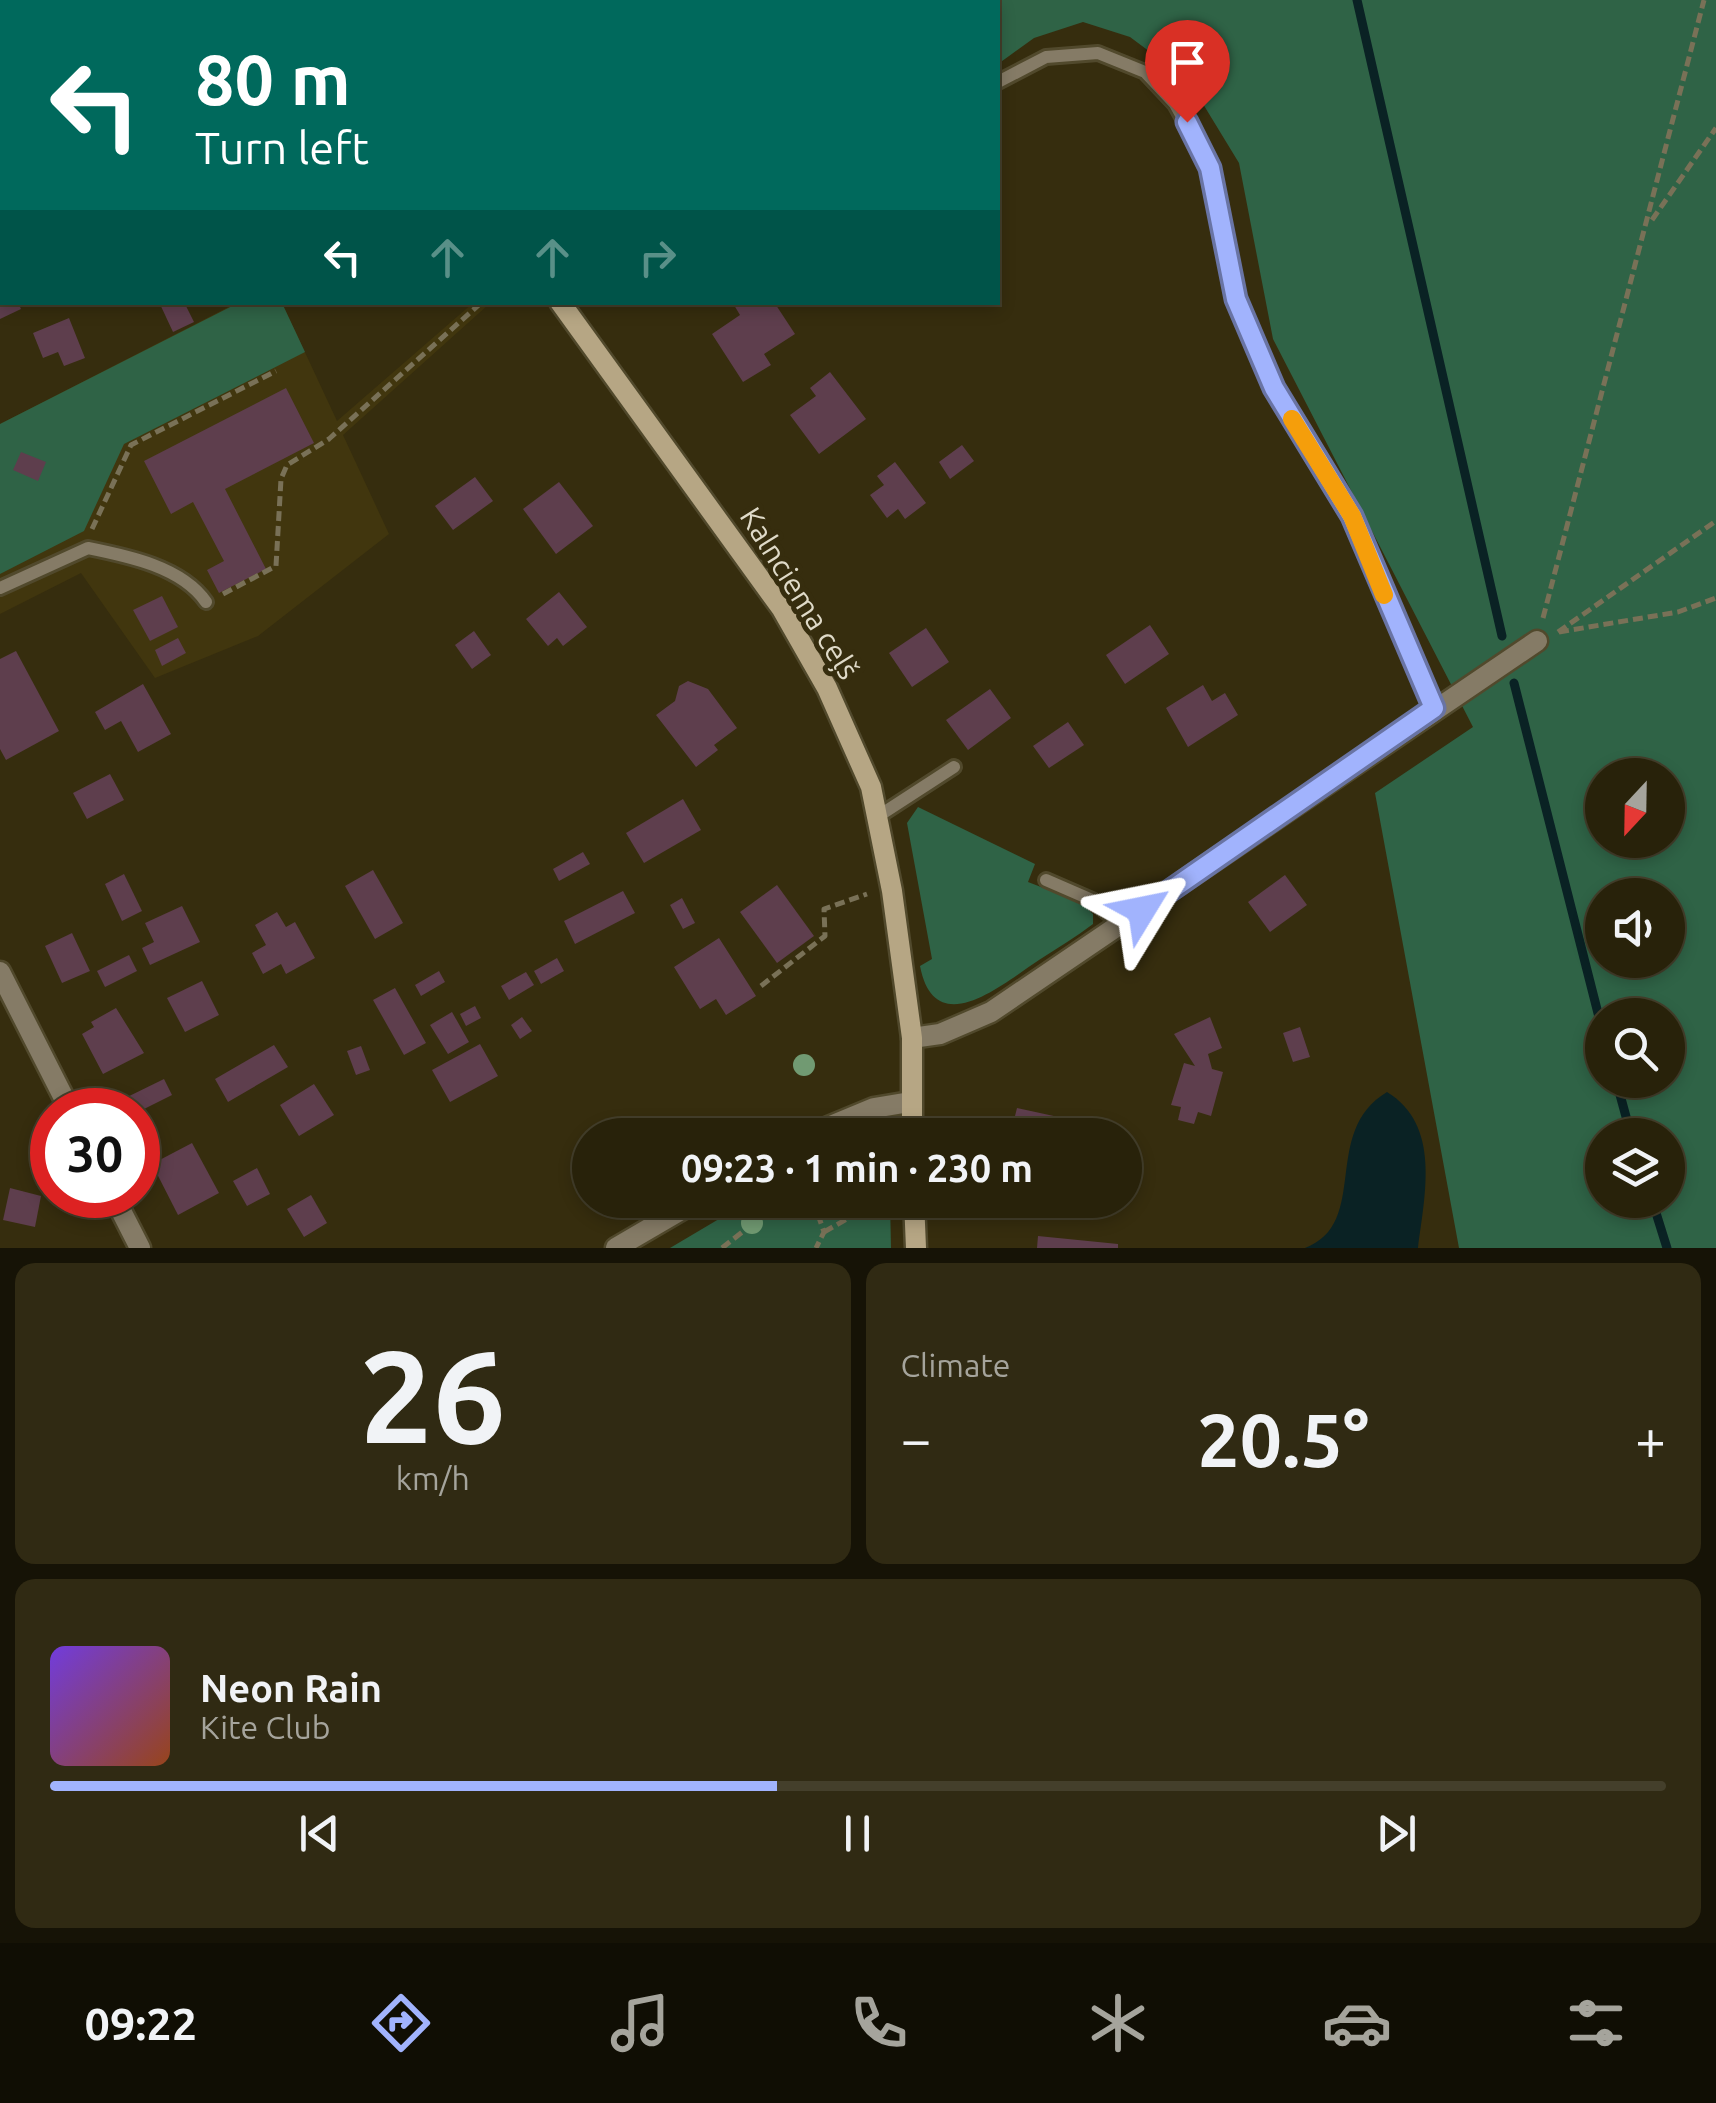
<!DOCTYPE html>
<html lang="en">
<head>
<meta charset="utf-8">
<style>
	body { margin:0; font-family:Ubuntu,sans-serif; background:#302a13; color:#f1f3f6; height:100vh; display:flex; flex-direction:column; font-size:38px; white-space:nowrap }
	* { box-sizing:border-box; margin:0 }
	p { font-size:32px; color:#a5a49c }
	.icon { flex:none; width:55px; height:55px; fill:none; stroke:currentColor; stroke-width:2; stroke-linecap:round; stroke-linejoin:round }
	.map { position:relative; height:1248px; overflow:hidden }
	.drawer { display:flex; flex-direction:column; gap:15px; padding:15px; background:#161306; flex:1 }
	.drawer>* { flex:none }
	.top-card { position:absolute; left:0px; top:0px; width:1000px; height:305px; box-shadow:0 5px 15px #0003,0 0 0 2px #443f2b; background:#00695c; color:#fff; overflow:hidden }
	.needle { width:65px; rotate:202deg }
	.fabs { position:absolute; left:1585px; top:758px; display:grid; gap:20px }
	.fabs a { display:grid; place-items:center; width:100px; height:100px; border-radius:50%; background:#28220a; box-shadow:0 5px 15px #0003,0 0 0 2px #443f2b; font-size:50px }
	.speed { position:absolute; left:30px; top:1088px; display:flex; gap:20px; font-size:50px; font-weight:700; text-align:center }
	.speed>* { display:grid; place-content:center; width:130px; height:130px; border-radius:50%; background:#28220a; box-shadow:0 5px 15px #0003,0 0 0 2px #443f2b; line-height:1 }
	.speed .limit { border:15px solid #d22; background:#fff; color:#111 }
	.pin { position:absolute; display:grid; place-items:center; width:85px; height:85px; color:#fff; margin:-102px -42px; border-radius:50% 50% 50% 0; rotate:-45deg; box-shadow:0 0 10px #0007 }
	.pin .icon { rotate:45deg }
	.me { position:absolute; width:110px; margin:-55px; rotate:55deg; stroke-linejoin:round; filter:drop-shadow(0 0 8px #0008) }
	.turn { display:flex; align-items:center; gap:35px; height:210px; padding:0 30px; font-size:45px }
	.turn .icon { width:130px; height:130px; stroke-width:2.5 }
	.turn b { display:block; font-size:70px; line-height:85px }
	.lanes { display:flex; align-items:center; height:95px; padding:0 30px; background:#0003; justify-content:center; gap:50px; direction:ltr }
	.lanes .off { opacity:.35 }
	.big { font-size:75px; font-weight:700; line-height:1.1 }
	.drawer .card { flex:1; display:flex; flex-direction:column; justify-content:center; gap:15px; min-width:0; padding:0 35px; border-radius:20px; background:#302a13 }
	.drawer .dial { align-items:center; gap:0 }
	.dial b { font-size:130px; line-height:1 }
	.song { display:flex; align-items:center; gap:30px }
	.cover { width:120px; height:120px; border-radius:15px; background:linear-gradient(135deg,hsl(260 70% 55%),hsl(20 70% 35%)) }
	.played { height:10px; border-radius:5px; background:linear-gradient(90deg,#a1b3fd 45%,#443f2b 45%) }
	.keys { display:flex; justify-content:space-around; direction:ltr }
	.heat { display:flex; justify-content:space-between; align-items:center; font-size:55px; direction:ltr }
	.drawer .tiles { flex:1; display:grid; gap:15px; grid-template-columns:1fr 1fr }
	.card:last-child { grid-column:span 2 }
	.trip { position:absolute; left:572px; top:1118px; width:570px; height:100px; border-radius:50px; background:#28220a; box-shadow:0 5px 15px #0003,0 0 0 2px #443f2b; font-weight:700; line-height:100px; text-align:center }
	.tab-bar { display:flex; height:160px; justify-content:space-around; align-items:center; background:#100e04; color:#a5a49c }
	.tab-bar .icon { width:70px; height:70px }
	.tab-bar .active { color:#a1b3fd }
	.tab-bar b { font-size:45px; color:#f1f3f6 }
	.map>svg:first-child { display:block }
	.built { fill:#41360e }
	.green { fill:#2f6346; fill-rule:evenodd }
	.water { fill:#0a2224 }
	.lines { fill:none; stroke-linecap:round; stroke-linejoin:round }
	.stream { stroke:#0a2224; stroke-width:9 }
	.building { fill:#5e3e4d }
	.lane-casing { stroke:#51492c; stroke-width:18 }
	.street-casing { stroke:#51492c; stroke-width:25 }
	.secondary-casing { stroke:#51492c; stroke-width:25 }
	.primary-casing { stroke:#51492c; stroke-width:30 }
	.path { stroke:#797157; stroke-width:5; stroke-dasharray:10 5; stroke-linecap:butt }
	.lane { stroke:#857b66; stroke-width:12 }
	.street { stroke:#857b66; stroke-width:20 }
	.secondary { stroke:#b6a684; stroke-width:20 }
	.primary { stroke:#dcc89b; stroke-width:25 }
	.tree { fill:#719a72 }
	.route-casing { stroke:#6974a4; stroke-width:25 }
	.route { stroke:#a1b3fd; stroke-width:18 }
	.slow { stroke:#f59e0b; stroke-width:18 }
	.labels { text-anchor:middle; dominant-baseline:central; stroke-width:10; stroke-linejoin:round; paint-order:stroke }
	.street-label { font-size:30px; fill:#dfdac8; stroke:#362d0e }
</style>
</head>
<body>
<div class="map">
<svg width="1716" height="1248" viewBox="0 0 1716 1248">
	<rect width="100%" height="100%" fill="#362d0e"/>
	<path class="built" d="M 238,302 L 282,303 L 337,421 L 473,303 L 488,305 L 343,435 L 389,534 L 258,636 L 155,678 L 81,573 L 0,614 L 0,424 Z"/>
	<g class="green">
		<path d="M 403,0 L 580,0 L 404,2 Z"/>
		<path d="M 780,0 L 1716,0 L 1716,1248 L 1459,1248 L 1375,793 L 1473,727 L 1273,339 L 1239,163 L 1189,81 L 1130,37 L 1083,22 L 1034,38 L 998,64 L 998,2 ZM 1602,775 L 1668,775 L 1668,840 L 1602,840 ZM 1602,895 L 1668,895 L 1668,960 L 1602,960 ZM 1602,1015 L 1668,1015 L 1668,1080 L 1602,1080 ZM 1602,1135 L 1668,1135 L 1668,1200 L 1602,1200 Z"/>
		<path d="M 238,303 L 282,303 L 305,352 L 124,444 L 84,531 L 0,574 L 0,424 Z"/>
		<path d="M 918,807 L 1035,864 L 1028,882 L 1080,902 L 1093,914 L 1093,924 C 1076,937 1057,948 1039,960 C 1005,982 935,1044 920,966 L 932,959 L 907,823 Z"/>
		<path d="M 751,1200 L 890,1200 L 891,1248 L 670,1248 Z"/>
	</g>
	<path class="water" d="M 1387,1092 C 1441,1125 1425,1194 1418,1248 L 1305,1248 C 1371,1223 1320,1132 1387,1092 Z"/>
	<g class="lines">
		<g class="stream">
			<path d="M 1357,0 L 1502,636"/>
			<path d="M 1514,683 L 1602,1029"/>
			<path d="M 1616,1080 L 1631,1135"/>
			<path d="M 1652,1200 L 1667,1248"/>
		</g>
	</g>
	<g class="building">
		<path d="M 0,302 L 18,302 L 21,309 L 0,319 Z"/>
		<path d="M 159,302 L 184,302 L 194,322 L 173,332 Z"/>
		<path d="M 738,302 L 774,302 L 795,334 L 764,354 L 771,365 L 743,382 L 712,334 L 740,315 L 734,305 Z"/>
		<path d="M 69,318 L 85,358 L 64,366 L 58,352 L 43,358 L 33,333 Z"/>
		<path d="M 830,372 L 866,419 L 819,454 L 790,415 L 816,396 L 810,388 Z"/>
		<path d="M 286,388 L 314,443 L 225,489 L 266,569 L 219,593 L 207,570 L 224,561 L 193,502 L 171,514 L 144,461 Z"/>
		<path d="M 962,445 L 974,461 L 950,479 L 939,462 Z"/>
		<path d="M 21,452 L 46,462 L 38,481 L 13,470 Z"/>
		<path d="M 895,462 L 926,503 L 905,519 L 898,509 L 887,518 L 870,495 L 884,485 L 877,476 Z"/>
		<path d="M 475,477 L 493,501 L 453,530 L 435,506 Z"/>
		<path d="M 559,482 L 593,526 L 556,554 L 523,509 Z"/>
		<path d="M 559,592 L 587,627 L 563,646 L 557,638 L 548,646 L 526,619 Z"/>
		<path d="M 162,596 L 178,627 L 150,641 L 133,610 Z"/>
		<path d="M 1150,625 L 1169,654 L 1125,684 L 1106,655 Z"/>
		<path d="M 926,628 L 949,662 L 912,687 L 889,653 Z"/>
		<path d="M 474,631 L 491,655 L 472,669 L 455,645 Z"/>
		<path d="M 178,638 L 186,653 L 162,666 L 155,650 Z"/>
		<path d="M 16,651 L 59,731 L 6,760 L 0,749 L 0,659 Z"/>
		<path d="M 688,681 L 708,689 L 737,728 L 714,745 L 718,750 L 696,767 L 656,715 L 675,701 L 679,686 Z"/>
		<path d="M 143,684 L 171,734 L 138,752 L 121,721 L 105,730 L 95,712 Z"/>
		<path d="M 1203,685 L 1212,701 L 1225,693 L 1238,715 L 1188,747 L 1166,708 Z"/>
		<path d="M 990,689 L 1011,718 L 968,750 L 946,720 Z"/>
		<path d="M 1068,722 L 1084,745 L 1049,768 L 1033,746 Z"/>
		<path d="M 110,774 L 124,800 L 87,819 L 73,793 Z"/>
		<path d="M 683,799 L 701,830 L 644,863 L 626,833 Z"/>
		<path d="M 583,852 L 590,864 L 559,881 L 553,869 Z"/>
		<path d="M 373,870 L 403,923 L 375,939 L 345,886 Z"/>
		<path d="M 124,874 L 142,911 L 122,921 L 105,884 Z"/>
		<path d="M 1285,875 L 1307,905 L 1270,932 L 1248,902 Z"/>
		<path d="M 777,885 L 814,936 L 777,963 L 740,912 Z"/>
		<path d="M 623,891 L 635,913 L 575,944 L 564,921 Z"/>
		<path d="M 682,898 L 695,923 L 683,929 L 670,905 Z"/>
		<path d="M 182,906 L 200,942 L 150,965 L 142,948 L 154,942 L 145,923 Z"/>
		<path d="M 277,912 L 286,927 L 295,922 L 315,958 L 286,974 L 281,964 L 263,974 L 252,953 L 266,945 L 255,925 Z"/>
		<path d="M 72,933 L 90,971 L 62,983 L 45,946 Z"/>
		<path d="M 719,938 L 756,996 L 726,1015 L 716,999 L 700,1009 L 674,967 Z"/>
		<path d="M 129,955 L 137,971 L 105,987 L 97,971 Z"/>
		<path d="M 557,958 L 564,971 L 541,984 L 534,971 Z"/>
		<path d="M 439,971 L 445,982 L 421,996 L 415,985 Z"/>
		<path d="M 526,972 L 534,985 L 509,1000 L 501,986 Z"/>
		<path d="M 202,981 L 219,1015 L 185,1032 L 167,998 Z"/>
		<path d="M 395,988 L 426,1043 L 404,1055 L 373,1000 Z"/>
		<path d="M 475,1006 L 481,1018 L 466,1026 L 460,1014 Z"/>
		<path d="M 116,1008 L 144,1053 L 103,1074 L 82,1034 L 94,1027 L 91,1022 Z"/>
		<path d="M 452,1012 L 469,1042 L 448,1054 L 430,1025 Z"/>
		<path d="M 522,1017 L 532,1031 L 520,1039 L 511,1025 Z"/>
		<path d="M 1210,1017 L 1222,1048 L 1208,1054 L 1212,1069 L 1223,1072 L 1211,1116 L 1198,1112 L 1194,1124 L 1178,1120 L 1181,1107 L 1171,1105 L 1184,1063 L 1195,1066 L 1174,1034 Z"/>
		<path d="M 1300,1027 L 1310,1057 L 1293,1062 L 1283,1033 Z"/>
		<path d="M 480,1044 L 498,1076 L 450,1102 L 432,1070 Z"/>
		<path d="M 274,1045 L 288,1067 L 228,1102 L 215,1079 Z"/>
		<path d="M 361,1046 L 370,1070 L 356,1075 L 347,1051 Z"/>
		<path d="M 164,1079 L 172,1095 L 138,1112 L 119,1110 L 115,1103 Z"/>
		<path d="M 314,1084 L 334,1115 L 299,1136 L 280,1105 Z"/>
		<path d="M 1017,1108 L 1063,1118 L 1060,1135 L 1003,1135 L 1006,1123 L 1013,1124 Z"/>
		<path d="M 192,1143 L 219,1193 L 178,1215 L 152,1164 Z"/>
		<path d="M 1125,1144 L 1135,1146 L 1127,1190 L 1125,1189 Z"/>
		<path d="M 257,1168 L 270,1194 L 247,1206 L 233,1181 Z"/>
		<path d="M 10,1188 L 41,1196 L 35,1227 L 3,1220 Z"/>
		<path d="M 311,1195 L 327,1223 L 304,1237 L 287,1209 Z"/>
		<path d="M 1038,1236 L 1118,1244 L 1118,1248 L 1037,1248 Z"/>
	</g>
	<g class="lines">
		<g class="lane-casing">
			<g id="lane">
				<path d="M 763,0 L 765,2"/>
				<path d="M 667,2 L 670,0"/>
				<path d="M 998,82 L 1046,57 L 1098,53 L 1145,72 L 1175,104 L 1211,168 L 1237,299 L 1274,389 L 1352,516 L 1434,708"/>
				<path d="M 0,588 L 88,548 C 128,556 182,567 206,602"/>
				<path d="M 877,817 L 954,767"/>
				<path d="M 1046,880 L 1092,900 L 1121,924"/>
			</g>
		</g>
		<g class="street-casing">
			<g id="street">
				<path d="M 0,972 L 70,1110"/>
				<path d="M 912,1038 L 940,1034 L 991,1012 L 1537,641"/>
				<path d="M 809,1135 L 874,1108 L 910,1102"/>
				<path d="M 113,1195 L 140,1248"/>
				<path d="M 616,1248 L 698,1200"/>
			</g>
		</g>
		<g class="secondary-casing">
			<g id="secondary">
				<path d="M 350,0 L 352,2"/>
				<path d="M 560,302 L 782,609 L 827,688 L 871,787 L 892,891 L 912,1038 L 912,1135"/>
				<path d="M 914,1200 L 916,1248"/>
			</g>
		</g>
		<g class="primary-casing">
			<g id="primary">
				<path d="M 205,2 L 210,0"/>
				<path d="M 0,105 L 2,104"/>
			</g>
		</g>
		<g class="path">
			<path d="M 394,0 L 395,2"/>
			<path d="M 94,2 L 99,0"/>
			<path d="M 0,49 L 2,47"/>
			<path d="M 1652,220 L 1716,128"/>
			<path d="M 0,222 L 2,221"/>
			<path d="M 92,529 L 131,445 L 276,371"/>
			<path d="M 223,594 L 276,566 L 281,479 L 287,465 L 329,439 L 482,302"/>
			<path d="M 1543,618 L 1704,0"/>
			<path d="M 1558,632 L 1716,521"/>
			<path d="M 1559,632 L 1678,612 L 1716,598"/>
			<path d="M 761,986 L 825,936 L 824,909 L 867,894"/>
			<path d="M 813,1200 L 824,1232 L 816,1248"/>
			<path d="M 774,1210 L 815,1207"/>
			<path d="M 824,1232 L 880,1200"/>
			<path d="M 722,1248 L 783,1200"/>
		</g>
		<use href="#lane" class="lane"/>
		<use href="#street" class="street"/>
		<use href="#secondary" class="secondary"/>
		<use href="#primary" class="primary"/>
	</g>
	<g class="tree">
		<circle cx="804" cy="1065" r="11"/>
		<circle cx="752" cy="1223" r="11"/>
	</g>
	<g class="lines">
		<g class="route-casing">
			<path id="route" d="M 1142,910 L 1434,708 L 1352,516 L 1274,388 L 1236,299 L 1210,168 L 1187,122"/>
		</g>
		<use href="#route" class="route"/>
		<path class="slow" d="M 1292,419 L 1352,516 L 1384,595"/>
	</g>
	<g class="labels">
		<g class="street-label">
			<text transform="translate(800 593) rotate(58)">Kalnciema ceļš</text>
		</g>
	</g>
</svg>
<div class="fabs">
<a><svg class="needle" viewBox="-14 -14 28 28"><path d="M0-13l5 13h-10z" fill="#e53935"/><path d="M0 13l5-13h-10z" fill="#a5a49c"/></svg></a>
<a><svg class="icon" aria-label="sound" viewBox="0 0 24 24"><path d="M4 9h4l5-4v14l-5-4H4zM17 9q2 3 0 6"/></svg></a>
<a><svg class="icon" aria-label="search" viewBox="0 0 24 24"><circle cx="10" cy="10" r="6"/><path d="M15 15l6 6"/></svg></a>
<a><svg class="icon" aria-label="layers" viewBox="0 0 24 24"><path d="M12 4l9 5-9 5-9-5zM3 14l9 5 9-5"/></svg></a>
</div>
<div class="speed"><div class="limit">30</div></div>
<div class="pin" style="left:1187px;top:122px;background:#d93025"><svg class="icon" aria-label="arrive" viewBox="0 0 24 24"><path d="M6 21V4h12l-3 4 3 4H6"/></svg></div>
<svg class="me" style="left:1142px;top:910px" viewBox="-20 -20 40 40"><path d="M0-17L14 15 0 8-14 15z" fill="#a1b3fd" stroke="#fff" stroke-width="4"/></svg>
<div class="trip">09:23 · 1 min · 230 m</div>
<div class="top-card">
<div class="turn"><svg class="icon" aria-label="left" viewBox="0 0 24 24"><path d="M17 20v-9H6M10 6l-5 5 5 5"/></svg><div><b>80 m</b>Turn left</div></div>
<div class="lanes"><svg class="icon" aria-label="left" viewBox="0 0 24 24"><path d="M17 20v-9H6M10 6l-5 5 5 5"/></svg><svg class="icon off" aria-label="ahead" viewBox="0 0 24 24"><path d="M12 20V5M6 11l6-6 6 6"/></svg><svg class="icon off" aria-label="ahead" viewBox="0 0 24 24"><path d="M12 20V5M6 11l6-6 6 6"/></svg><svg class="icon off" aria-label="right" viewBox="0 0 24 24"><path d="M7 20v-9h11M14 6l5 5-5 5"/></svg></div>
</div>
</div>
<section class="drawer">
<div class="tiles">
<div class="card dial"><b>26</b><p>km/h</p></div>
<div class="card"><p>Climate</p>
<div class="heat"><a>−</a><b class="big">20.5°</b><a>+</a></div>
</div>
<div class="card">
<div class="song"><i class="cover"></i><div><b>Neon Rain</b><p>Kite Club</p></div></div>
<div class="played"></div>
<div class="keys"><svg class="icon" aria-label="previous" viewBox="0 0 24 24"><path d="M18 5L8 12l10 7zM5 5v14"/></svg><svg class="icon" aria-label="pause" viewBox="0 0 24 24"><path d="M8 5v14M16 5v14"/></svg><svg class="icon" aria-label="next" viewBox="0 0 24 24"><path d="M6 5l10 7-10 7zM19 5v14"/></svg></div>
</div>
</div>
</section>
<nav class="tab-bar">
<b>09:22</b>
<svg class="icon active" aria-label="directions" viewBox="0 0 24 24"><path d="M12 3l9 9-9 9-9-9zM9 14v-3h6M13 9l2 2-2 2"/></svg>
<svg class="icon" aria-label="music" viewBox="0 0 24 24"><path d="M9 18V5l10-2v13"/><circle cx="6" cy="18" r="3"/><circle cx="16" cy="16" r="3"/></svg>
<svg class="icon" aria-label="phone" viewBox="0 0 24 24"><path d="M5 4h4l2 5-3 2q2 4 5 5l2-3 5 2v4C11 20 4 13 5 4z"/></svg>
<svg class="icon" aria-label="climate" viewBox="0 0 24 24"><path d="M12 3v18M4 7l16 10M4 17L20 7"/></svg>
<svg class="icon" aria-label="car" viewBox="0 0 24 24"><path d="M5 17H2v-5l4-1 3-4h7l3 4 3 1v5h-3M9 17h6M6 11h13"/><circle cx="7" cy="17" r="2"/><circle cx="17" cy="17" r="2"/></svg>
<svg class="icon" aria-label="filters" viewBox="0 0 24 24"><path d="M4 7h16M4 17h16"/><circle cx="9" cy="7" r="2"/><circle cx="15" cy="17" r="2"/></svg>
</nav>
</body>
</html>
